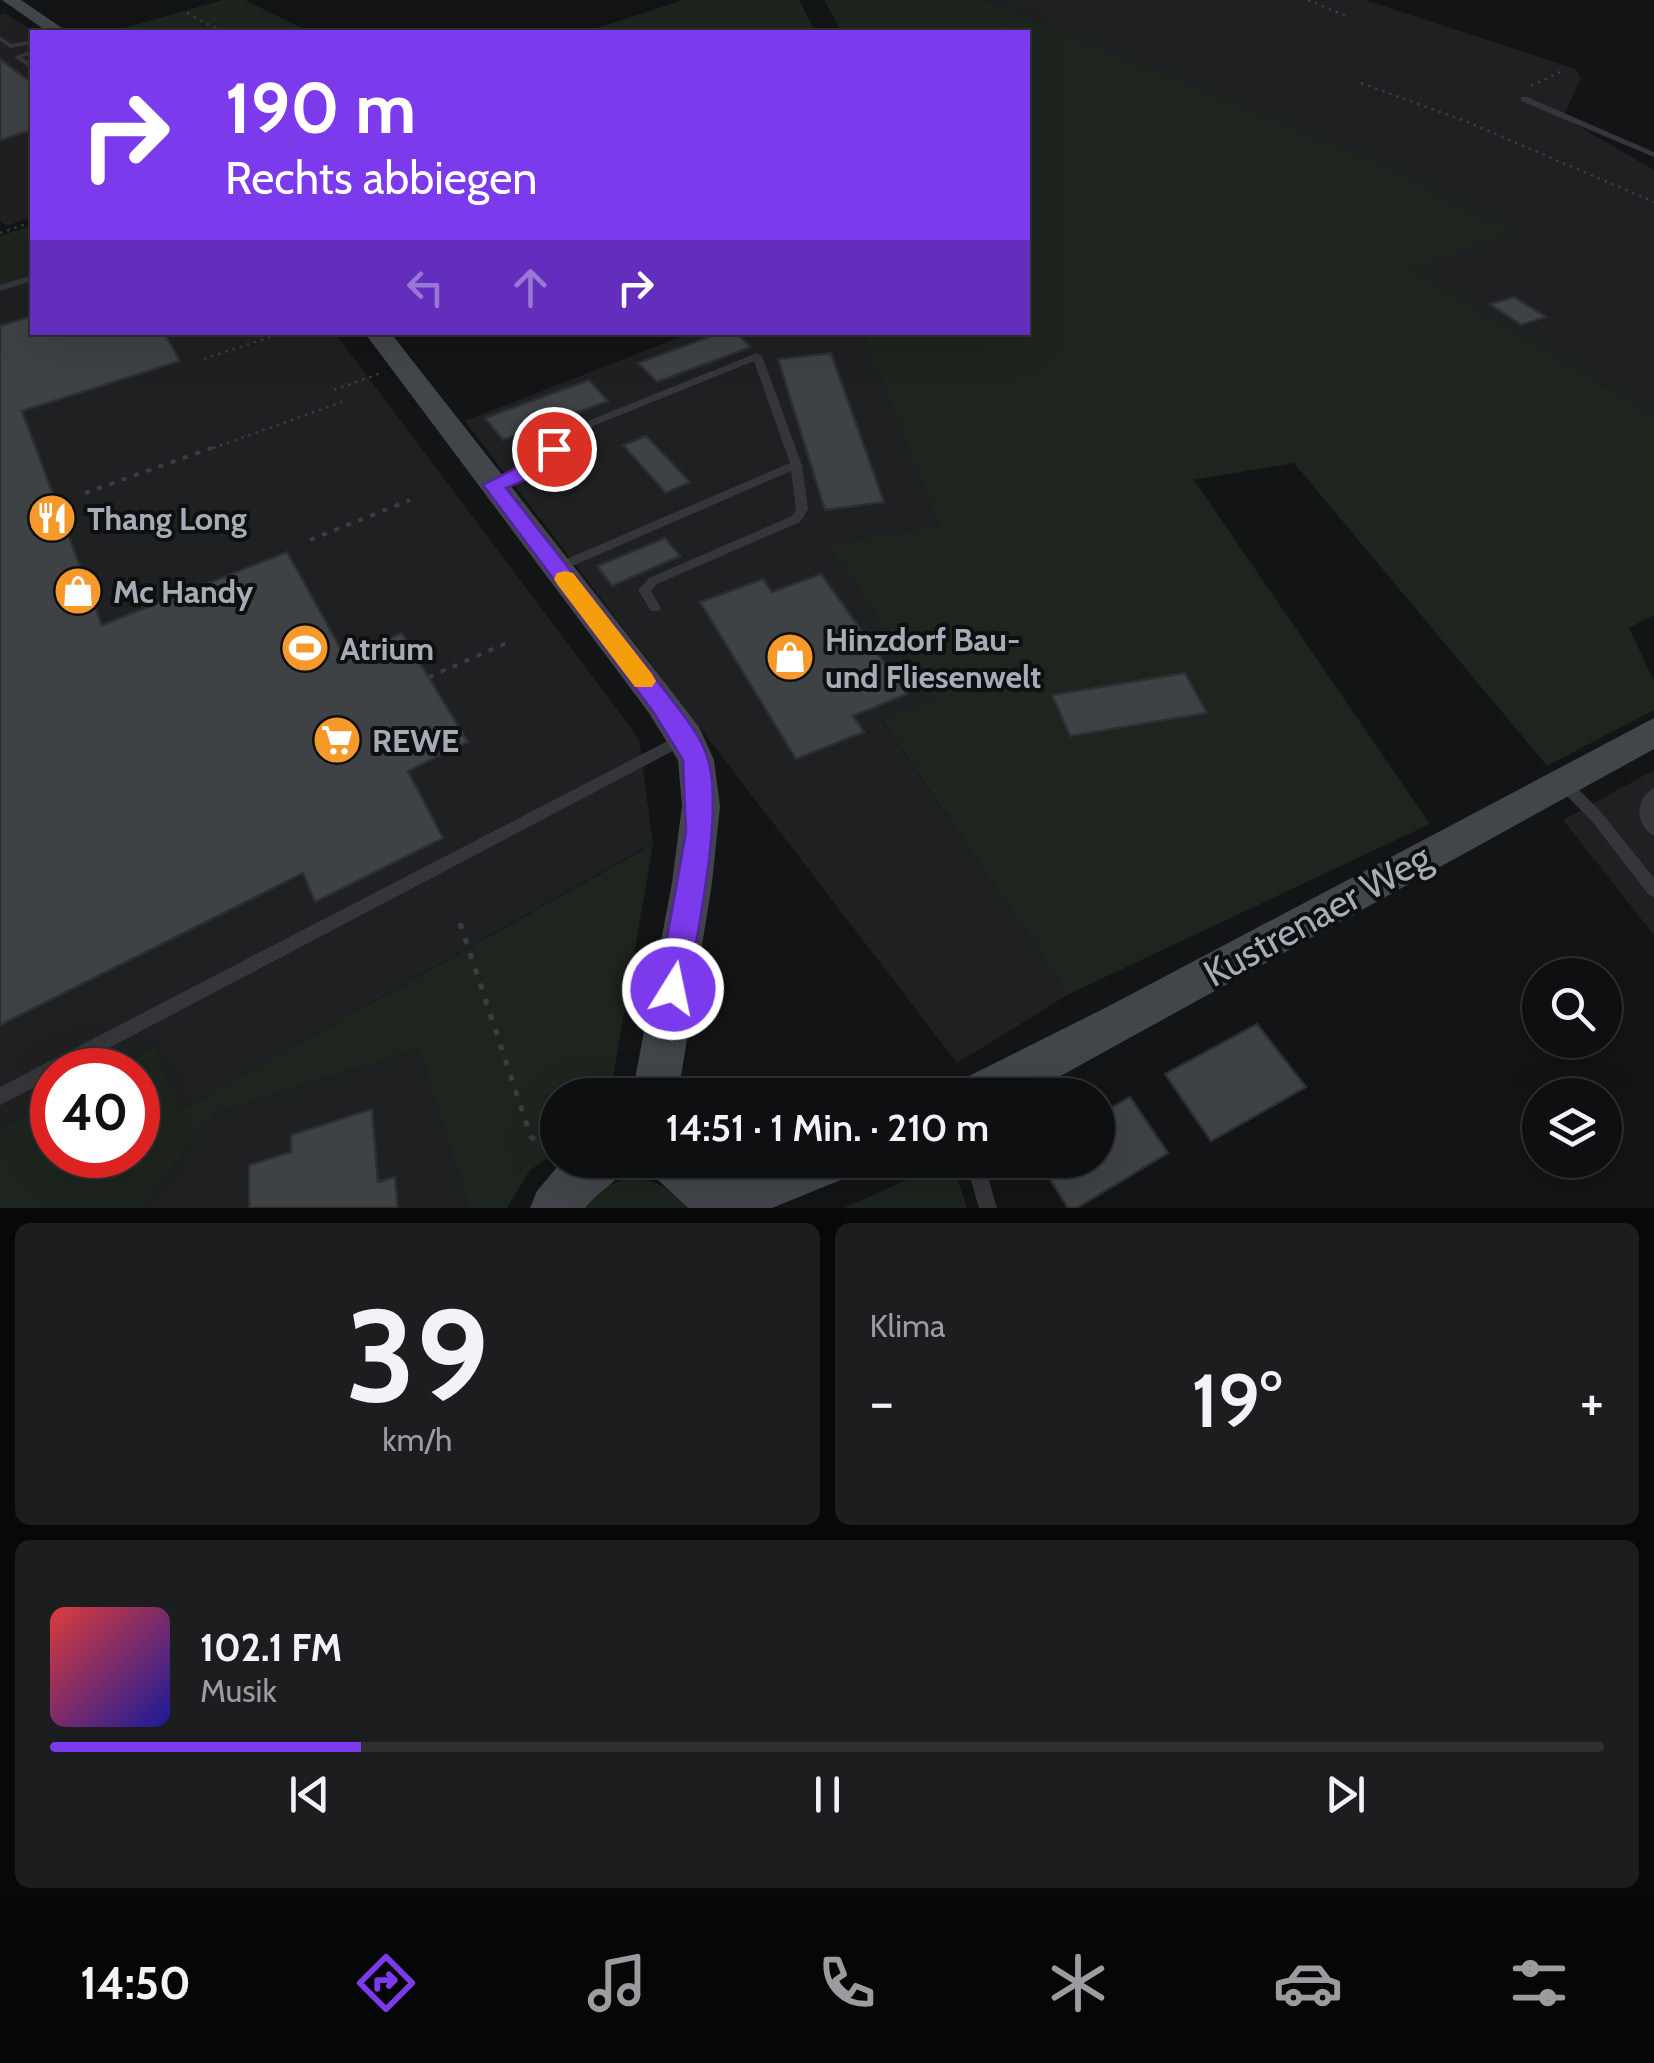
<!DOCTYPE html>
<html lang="de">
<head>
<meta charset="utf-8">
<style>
	body { margin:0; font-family:Cabin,sans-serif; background:#1c1d1e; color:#f1f3f6; height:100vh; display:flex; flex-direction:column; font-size:38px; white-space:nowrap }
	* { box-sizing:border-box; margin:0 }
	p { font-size:32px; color:#9b9c9f }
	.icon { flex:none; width:55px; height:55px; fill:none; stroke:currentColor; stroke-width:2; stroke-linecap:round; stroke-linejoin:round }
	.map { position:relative; height:1208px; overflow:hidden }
	.panel { display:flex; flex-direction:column; gap:15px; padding:15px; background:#080809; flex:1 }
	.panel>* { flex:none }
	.hud { position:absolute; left:30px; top:30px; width:1000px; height:305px; border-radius:0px; box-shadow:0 10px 40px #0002,0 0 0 2px #2e2f30; background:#7c3aed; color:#fff; overflow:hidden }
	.fabs { position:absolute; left:1522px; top:958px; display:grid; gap:20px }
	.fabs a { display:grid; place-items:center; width:100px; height:100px; border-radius:50%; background:#0e0f10; box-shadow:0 10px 40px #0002,0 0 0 2px #2e2f30; font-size:50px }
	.speed { position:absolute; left:30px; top:1048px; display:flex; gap:20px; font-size:50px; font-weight:700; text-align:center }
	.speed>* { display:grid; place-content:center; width:130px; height:130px; border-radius:50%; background:#0e0f10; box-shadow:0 10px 40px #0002,0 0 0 2px #2e2f30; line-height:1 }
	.speed .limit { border:15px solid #d22; background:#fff; color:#111 }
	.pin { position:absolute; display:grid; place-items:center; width:85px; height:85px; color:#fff; margin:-42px; border:5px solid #fff; border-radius:50%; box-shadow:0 2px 10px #0007 }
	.me { position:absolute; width:110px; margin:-55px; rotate:10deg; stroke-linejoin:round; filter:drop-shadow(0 0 8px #0008) }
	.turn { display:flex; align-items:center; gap:35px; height:210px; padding:0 30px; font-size:45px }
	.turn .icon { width:130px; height:130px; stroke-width:2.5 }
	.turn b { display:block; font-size:70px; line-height:85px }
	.lanes { display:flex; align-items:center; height:95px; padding:0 30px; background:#0003; justify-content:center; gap:50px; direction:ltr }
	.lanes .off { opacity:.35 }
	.big { font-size:75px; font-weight:600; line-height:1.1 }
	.panel .widget { flex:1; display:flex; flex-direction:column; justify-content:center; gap:15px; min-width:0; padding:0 35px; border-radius:15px; background:#1c1d1e }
	.panel .dial { align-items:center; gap:0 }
	.dial b { font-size:130px; line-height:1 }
	.song { display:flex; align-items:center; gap:30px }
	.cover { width:120px; height:120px; border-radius:15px; background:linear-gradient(135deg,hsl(0 70% 55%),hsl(240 70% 35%)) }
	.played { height:10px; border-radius:5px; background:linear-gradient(90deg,#7c3aed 20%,#2e2f30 20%) }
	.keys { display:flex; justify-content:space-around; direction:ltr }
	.heat { display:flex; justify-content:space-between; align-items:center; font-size:55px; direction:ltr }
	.panel .tiles { flex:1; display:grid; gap:15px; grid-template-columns:1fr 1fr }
	.widget:last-child { grid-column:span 2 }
	.trip { position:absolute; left:540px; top:1078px; width:575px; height:100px; border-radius:50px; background:#0e0f10; box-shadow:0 10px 40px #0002,0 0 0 2px #2e2f30; font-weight:600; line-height:100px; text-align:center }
	.menu { display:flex; height:160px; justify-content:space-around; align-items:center; background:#060606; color:#9b9c9f }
	.menu .icon { width:70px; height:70px }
	.menu .on { color:#7c3aed }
	.menu b { font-size:45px; color:#f1f3f6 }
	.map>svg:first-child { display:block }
	.built { fill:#1f2022 }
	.green { fill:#1d251e }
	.building { fill:#3f4245; stroke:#2d2e31; stroke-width:2.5 }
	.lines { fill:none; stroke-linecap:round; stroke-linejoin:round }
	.path-far2 { stroke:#3a3d41; stroke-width:2.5; stroke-dasharray:2.5 5; stroke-linecap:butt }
	.path-far1 { stroke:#3a3d41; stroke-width:4; stroke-dasharray:5 8; stroke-linecap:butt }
	.path { stroke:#3a3d41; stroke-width:5; stroke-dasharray:6 10; stroke-linecap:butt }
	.lane { fill:#34363a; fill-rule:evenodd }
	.secondary { fill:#42454a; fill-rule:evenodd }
	.route { fill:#7c3aed; stroke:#51269a; stroke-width:2.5 }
	.slow { fill:#f59e0b }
	.labels { text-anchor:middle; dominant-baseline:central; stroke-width:8; stroke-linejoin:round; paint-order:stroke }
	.poi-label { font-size:32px; font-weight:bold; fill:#a5acb6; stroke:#0e0f10; text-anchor:start }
	.near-street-label { font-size:38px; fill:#a5acb6; stroke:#0e0f10 }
</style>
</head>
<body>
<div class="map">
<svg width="1654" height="1208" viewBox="0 0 1654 1208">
	<rect width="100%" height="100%" fill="#131415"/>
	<g class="built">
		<path d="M 980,0 L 1365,0 L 1576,69 L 1581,78 L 1563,117 L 1654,170 L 1654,416 L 1409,270 L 1510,230 Z"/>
		<path d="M 5,13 L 34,32 L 32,217 L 6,226 L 0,221 L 0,15 Z"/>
		<path d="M 32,274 L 32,332 L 335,333 L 639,739 L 653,843 L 178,1112 L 155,1046 L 110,1070 L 52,1070 L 52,1101 L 0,1129 L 0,285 Z"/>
		<path d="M 690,333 L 863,333 L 941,527 L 938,697 L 881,720 L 1069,994 L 957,1063 L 465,421 Z"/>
		<path d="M 1654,770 L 1654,935 L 1563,820 Z"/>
		<path d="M 421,1048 L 469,1208 L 139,1208 L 214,1114 Z"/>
	</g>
	<g class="green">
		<path d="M 223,0 L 245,0 L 310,32 L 110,32 Z"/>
		<path d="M 683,0 L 799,0 L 815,32 L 585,32 Z"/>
		<path d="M 824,0 L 980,0 L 1366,158 L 1511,231 L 1410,270 L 1654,416 L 1654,615 L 1629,628 L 1654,681 L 1654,710 L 1547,766 L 1294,463 L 1194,480 L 1430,824 L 1069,994 L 881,719 L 937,697 L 829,546 L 940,526 L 863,333 L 1028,332 L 1028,32 L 842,32 Z"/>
		<path d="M 32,225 L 32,275 L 0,287 L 0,236 Z"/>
		<path d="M 653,844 L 610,1095 L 558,1095 L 557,1152 L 530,1170 L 507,1208 L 469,1208 L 420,1048 L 214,1114 L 139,1208 L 0,1208 L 0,1129 L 52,1101 L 52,1155 L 138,1155 L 138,1070 L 110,1070 L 155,1046 L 178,1112 Z"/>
		<path d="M 951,1160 L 967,1208 L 844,1208 Z"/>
		<path d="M 625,1179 C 652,1178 670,1186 686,1208 L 582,1208 L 608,1186 Z"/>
	</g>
	<g class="building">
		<path d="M 0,59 L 32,83 L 32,130 L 0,140 Z"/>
		<path d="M 1514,297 L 1546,317 L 1521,325 L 1490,304 Z"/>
		<path d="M 32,316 L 32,332 L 164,332 L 180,361 L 22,411 L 102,625 L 287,552 L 346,658 L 402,633 L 468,742 L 408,771 L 443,838 L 315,902 L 303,873 L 0,1025 L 0,326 Z"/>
		<path d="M 722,332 L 735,332 L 751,347 L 657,382 L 638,363 Z"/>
		<path d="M 831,353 L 875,477 L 884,502 L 825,510 L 778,359 Z"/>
		<path d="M 589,380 L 608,401 L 503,440 L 485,418 Z"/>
		<path d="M 646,436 L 690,482 L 666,493 L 623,445 Z"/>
		<path d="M 665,538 L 680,556 L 612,586 L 597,566 Z"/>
		<path d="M 821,574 L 907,694 L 853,716 L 864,732 L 796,759 L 700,602 L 763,579 L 772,592 Z"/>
		<path d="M 1185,673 L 1207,713 L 1070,736 L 1052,695 Z"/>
		<path d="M 1257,1024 L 1306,1087 L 1211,1141 L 1165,1074 Z"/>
		<path d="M 1130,1097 L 1168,1153 L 1077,1208 L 1068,1208 L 1038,1160 L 1098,1160 L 1098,1115 Z"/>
		<path d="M 372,1109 L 378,1182 L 395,1177 L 398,1208 L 249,1208 L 249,1165 L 291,1152 L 291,1135 Z"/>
	</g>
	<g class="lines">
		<g class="path-far2">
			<path d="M 1308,0 L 1348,17"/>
			<path d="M 187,13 L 223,32"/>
			<path d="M 1361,83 L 1470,123 L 1654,202"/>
			<path d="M 1531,86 L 1565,70"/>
			<path d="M 0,233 L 32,222"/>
			<path d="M 204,359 L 285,332"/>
			<path d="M 334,390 L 381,373"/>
			<path d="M 213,448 L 342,402"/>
		</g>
		<g class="path-far1">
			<path d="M 85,493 L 220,445"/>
			<path d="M 310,540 L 410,500"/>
			<path d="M 429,677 L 509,642"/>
		</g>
		<path class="path" d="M 460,923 L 531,1137 L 554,1155"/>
		<g class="lane">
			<path d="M 0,36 L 11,44 L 32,40 L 32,44 L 10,48 L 0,41 Z"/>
			<path d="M 32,50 L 32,54 L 22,57 L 32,64 L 32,69 L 14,57 Z"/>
			<path d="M 1521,97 L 1527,97 L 1654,152 L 1654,157 L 1521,101 Z"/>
			<path d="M 32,275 L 32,281 L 0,291 L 0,285 Z"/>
			<path d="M 757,353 L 762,356 L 802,465 L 808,509 L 800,522 L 657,584 L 651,591 L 661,608 L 659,611 L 651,611 L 638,590 L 649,578 L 792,516 L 796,509 L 791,471 L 563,570 L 559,571 L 553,567 L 555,564 L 790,463 L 754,361 L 578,432 L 537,471 L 497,488 L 493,489 L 487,485 L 489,482 L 529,465 L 570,428 Z"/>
			<path d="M 683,733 L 688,735 L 690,739 L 688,743 L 67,1070 L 52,1070 L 52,1078 L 0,1105 L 0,1087 Z"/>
			<path d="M 1564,778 L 1569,780 L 1601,812 L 1654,878 L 1654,897 L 1649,895 L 1591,820 L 1559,788 L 1557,784 L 1559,780 Z"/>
			<path d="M 1654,788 L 1654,836 C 1635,825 1634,799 1654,788 Z"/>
			<path d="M 965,1160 L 983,1160 L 997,1208 L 979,1208 Z"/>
		</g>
		<g class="secondary">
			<path d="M 2,0 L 21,0 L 68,32 L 48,32 Z"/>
			<path d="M 364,332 L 390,332 L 673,693 L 699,727 L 714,760 L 720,806 L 712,883 L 678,1095 L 632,1095 L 672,883 L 682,806 L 678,760 L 649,713 Z"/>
			<path d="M 1654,718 L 1654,749 L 1026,1095 L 956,1095 L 963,1079 L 1109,1006 Z"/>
			<path d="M 563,1160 L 630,1160 C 620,1182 600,1189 585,1208 L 530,1208 L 537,1191 Z"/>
			<path d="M 648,1160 L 709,1160 L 725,1179 L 773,1160 L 855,1160 L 848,1177 L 772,1208 L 688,1208 L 655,1177 Z"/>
		</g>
	</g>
	<path class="route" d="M 554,443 L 563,449 L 541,473 L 506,488 L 669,696 C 683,715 699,733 707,756 C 725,808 697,932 688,989 L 684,999 L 673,1003 L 662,999 L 658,989 L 686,832 L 683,760 L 652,710 L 483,485 L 526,463 Z"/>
	<path class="slow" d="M 565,571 L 573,573 L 652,674 L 656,681 L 652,687 L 635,687 L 557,584 L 554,579 L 557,573 Z"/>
	<defs>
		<g id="restaurant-disc" transform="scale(2.5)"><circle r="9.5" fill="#f5992b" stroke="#0e0f10"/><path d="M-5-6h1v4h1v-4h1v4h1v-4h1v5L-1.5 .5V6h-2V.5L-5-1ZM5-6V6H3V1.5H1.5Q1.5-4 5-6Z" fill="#fff"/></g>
		<g id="shop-disc" transform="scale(2.5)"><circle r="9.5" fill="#f5992b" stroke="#0e0f10"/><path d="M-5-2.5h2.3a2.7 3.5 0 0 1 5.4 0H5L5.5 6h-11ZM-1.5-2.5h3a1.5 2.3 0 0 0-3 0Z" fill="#fff"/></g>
		<g id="stadium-disc" transform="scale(2.5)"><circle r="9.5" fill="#f5992b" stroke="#0e0f10"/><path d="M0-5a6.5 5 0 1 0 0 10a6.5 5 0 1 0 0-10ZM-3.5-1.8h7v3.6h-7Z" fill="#fff"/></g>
		<g id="supermarket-disc" transform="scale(2.5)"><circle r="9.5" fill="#f5992b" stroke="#0e0f10"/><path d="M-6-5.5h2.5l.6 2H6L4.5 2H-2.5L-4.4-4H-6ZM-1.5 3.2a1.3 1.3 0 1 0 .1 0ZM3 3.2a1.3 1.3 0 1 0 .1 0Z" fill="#fff"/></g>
	</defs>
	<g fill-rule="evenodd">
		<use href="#restaurant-disc" x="52" y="518"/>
		<use href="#shop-disc" x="78" y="591"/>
		<use href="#stadium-disc" x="305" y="648"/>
		<use href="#shop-disc" x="790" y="657"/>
		<use href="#supermarket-disc" x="337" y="740"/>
	</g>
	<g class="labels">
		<g class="poi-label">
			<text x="87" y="518">Thang Long</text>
			<text x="113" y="591">Mc Handy</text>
			<text x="825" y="639">Hinzdorf Bau-<tspan x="825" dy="37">und Fliesenwelt</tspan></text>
			<text x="340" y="648">Atrium</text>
			<text x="372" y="740">REWE</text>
		</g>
		<g class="near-street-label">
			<text transform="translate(1317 915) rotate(-29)">Kustrenaer Weg</text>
		</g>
	</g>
</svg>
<div class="fabs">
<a><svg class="icon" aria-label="search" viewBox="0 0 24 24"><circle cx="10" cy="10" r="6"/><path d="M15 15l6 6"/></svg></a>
<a><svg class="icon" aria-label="layers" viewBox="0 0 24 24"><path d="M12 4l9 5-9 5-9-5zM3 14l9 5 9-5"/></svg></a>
</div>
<div class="speed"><div class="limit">40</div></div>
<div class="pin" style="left:554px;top:449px;background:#d93025"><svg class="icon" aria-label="arrive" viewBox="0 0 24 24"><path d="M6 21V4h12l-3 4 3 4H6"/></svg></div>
<svg class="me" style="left:673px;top:989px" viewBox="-20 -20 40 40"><circle r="17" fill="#7c3aed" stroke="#fff" stroke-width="3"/><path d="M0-11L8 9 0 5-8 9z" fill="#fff"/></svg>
<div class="trip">14:51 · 1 Min. · 210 m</div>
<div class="hud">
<div class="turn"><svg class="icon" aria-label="right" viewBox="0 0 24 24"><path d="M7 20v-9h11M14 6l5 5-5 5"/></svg><div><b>190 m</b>Rechts abbiegen</div></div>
<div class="lanes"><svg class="icon off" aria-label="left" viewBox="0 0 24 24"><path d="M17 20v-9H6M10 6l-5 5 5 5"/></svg><svg class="icon off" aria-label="ahead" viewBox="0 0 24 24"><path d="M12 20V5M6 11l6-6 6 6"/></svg><svg class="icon" aria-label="right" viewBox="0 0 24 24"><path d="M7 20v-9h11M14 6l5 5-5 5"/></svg></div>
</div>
</div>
<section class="panel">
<div class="tiles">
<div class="widget dial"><b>39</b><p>km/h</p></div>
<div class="widget"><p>Klima</p>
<div class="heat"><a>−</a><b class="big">19°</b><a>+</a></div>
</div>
<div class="widget">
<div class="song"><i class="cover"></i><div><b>102.1 FM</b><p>Musik</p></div></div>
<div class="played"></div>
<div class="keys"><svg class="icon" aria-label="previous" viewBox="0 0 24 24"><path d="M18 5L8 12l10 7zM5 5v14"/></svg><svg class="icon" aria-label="pause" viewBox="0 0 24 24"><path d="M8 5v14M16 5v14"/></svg><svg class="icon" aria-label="next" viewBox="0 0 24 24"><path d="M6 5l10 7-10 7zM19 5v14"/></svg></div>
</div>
</div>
</section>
<nav class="menu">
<b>14:50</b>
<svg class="icon on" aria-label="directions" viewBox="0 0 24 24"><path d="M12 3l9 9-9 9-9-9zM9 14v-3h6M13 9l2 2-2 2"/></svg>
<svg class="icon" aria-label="music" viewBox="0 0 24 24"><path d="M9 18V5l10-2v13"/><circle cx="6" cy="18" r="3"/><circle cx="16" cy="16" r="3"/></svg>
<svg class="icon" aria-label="phone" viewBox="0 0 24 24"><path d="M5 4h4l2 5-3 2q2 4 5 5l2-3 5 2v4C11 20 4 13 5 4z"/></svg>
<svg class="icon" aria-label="climate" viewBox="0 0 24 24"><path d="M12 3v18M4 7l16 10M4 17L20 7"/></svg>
<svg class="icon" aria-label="car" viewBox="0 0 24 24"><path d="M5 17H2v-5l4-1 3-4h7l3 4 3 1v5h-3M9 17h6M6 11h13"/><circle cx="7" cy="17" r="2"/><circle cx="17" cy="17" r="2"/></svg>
<svg class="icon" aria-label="filters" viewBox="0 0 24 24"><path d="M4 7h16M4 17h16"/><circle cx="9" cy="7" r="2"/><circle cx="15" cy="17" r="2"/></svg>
</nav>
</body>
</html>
